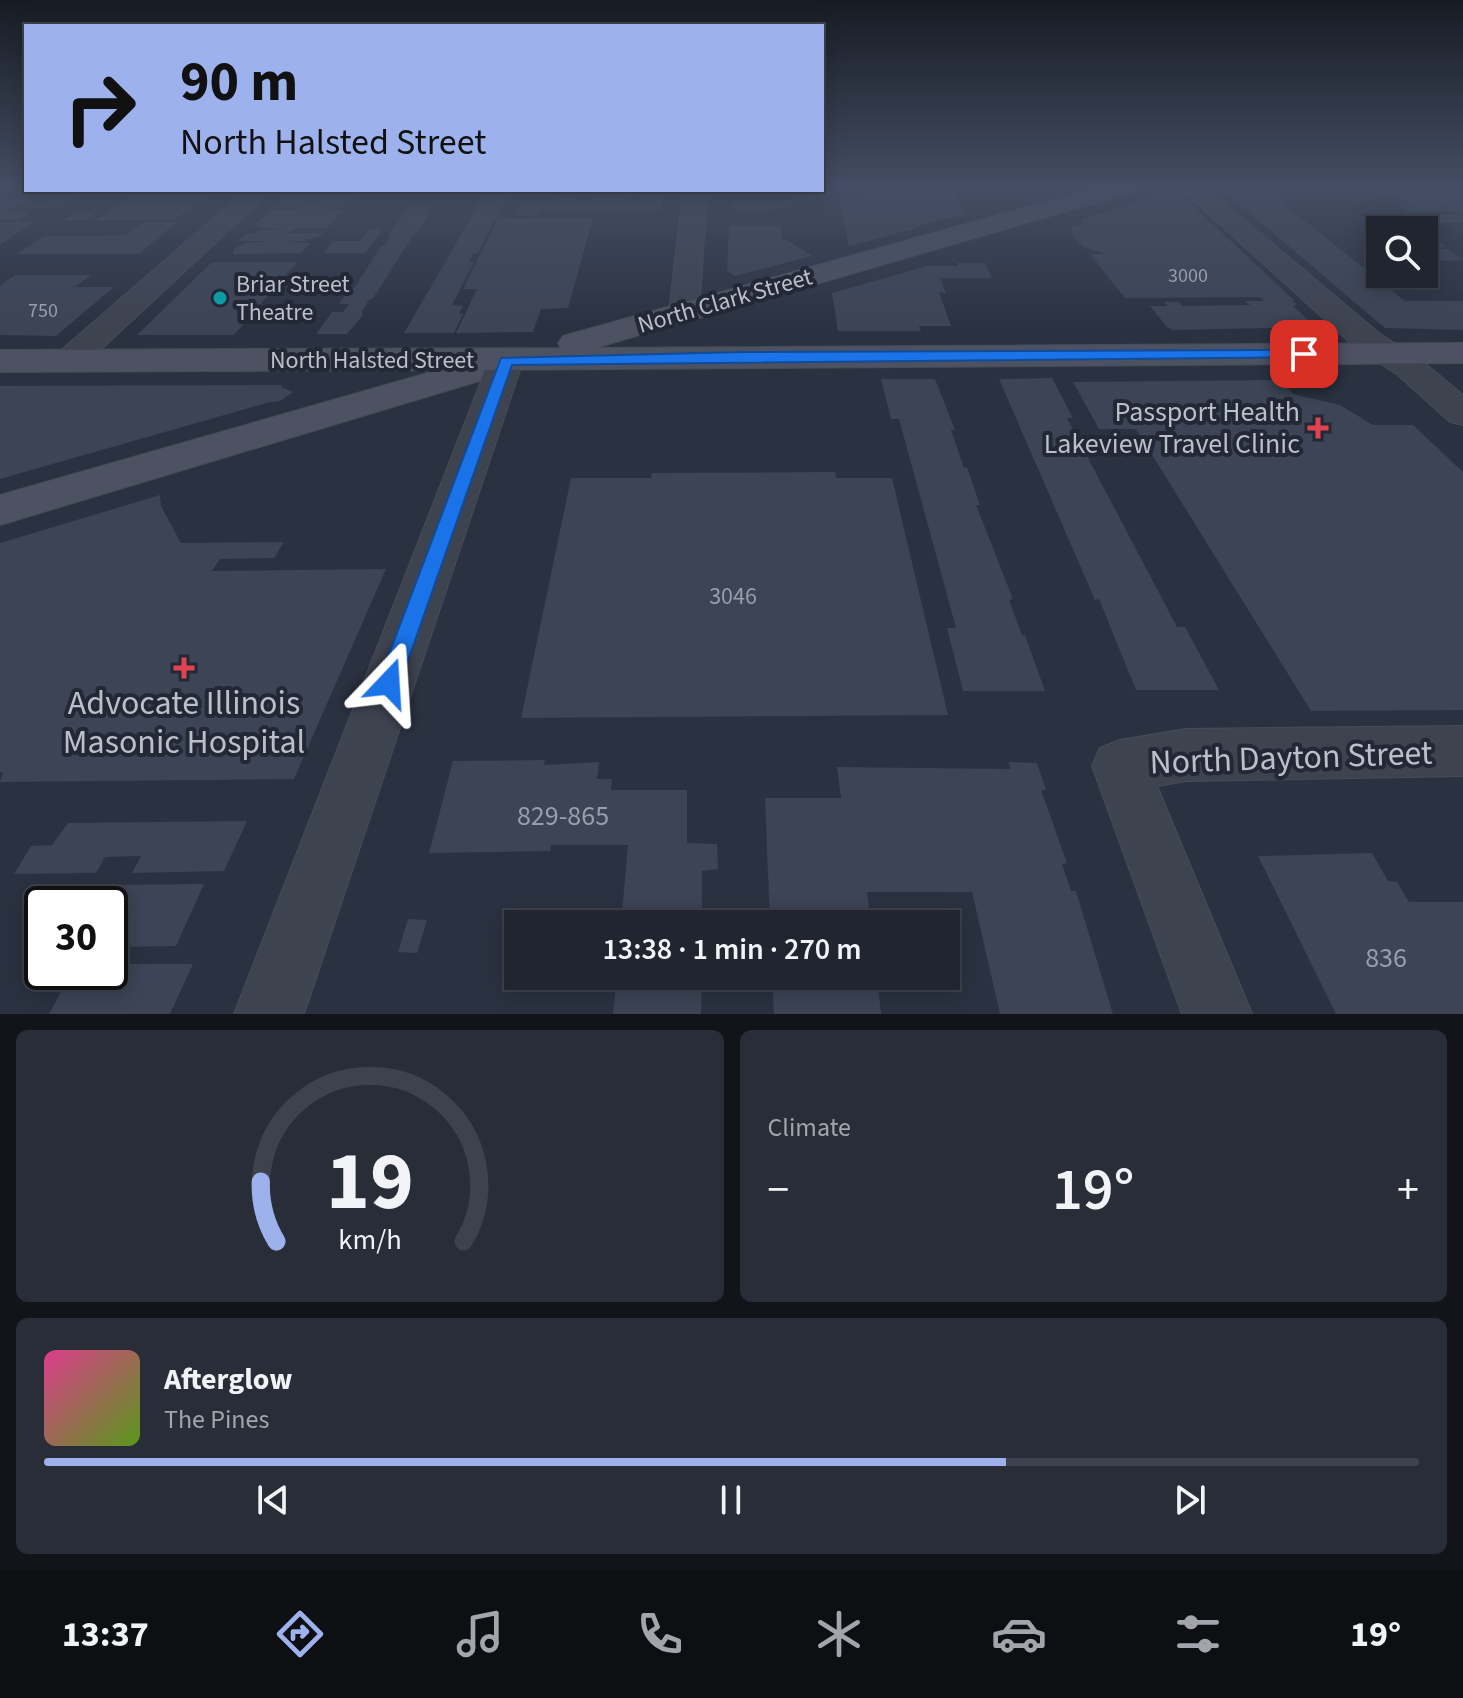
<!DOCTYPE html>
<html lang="en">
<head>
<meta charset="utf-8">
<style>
	body { margin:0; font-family:"Source Sans 3",sans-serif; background:#282d38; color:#f1f3f6; height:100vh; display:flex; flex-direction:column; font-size:30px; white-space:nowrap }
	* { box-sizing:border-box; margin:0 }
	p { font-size:26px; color:#a2a5ab }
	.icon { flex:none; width:44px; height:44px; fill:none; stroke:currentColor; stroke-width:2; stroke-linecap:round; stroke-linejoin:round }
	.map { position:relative; height:1014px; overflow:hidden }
	.side { display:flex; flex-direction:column; gap:16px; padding:16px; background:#12141a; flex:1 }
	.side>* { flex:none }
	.hud { position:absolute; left:24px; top:24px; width:800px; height:168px; border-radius:0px; box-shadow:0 4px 20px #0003,0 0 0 2px #3d424c; background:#9db2ed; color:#111; overflow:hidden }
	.tools { position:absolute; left:1366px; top:216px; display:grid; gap:16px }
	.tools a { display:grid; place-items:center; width:72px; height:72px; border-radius:0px; background:#202530; box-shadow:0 4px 20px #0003,0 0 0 2px #3d424c; font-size:40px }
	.speed { position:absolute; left:24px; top:886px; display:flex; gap:16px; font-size:40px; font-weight:700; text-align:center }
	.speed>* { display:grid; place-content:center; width:104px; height:104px; border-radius:50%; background:#202530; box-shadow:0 4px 20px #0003,0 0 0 2px #3d424c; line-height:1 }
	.speed .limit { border:4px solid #111; border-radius:12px; background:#fff; color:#111 }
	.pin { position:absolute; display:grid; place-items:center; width:68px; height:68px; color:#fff; margin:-34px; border-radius:16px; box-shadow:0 4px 12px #0006 }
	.me { position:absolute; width:88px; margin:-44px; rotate:20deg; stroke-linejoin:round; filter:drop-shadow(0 0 6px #0008) }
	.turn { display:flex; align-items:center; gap:28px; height:168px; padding:0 24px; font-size:36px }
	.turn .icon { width:104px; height:104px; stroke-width:2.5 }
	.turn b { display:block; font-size:56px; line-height:68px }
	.big { font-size:60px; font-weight:600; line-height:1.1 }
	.side .tile { flex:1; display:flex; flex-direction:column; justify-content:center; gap:12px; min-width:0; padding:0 28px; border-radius:12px; background:#282d38 }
	.side .dial { align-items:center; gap:0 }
	.dial svg { height:208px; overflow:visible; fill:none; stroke:#3d424c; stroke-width:7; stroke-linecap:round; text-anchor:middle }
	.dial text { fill:#f1f3f6; stroke:none }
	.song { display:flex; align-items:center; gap:24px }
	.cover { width:96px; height:96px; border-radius:12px; background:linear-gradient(135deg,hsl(330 70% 55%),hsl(90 70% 35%)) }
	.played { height:8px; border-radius:4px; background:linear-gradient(90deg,#9db2ed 70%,#3d424c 70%) }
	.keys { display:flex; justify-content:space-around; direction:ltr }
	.heat { display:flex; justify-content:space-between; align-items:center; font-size:44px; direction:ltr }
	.side .tiles { flex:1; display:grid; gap:16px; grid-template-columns:1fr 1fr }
	.tile:last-child { grid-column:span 2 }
	.trip { position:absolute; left:504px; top:910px; width:456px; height:80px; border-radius:0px; background:#202530; box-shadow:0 4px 20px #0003,0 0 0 2px #3d424c; font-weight:600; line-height:80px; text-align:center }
	.menu { display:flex; height:128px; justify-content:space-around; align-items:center; background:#0d0f13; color:#a2a5ab }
	.menu .icon { width:56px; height:56px }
	.menu .selected { color:#9db2ed }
	.menu b { font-size:36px; color:#f1f3f6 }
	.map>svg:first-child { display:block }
	.building { fill:#3c4455 }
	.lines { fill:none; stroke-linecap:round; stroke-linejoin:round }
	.street-casing { stroke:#474c59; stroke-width:2 }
	.secondary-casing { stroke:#474c59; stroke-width:2 }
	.street { fill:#3e4350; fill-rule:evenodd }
	.secondary { fill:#4c5262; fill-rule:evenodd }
	.route { fill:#1a73e8; stroke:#114b97; stroke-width:2 }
	.culture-dot { fill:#0f9aa8; stroke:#222835; stroke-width:3 }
	.health-dot { fill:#e0444e; stroke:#222835; stroke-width:3 }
	.labels { text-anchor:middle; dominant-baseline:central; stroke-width:8; stroke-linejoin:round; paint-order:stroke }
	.far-number-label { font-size:20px; fill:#999eab }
	.far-poi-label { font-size:24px; fill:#bbbfca; stroke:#222835; text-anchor:start }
	.far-street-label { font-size:24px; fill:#bbbfca; stroke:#222835 }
	.number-label { font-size:24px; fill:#999eab }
	.poi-label { font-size:28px; fill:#bbbfca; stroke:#222835; text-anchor:end }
	.near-number-label { font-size:28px; fill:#999eab }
	.near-poi-label { font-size:34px; fill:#bbbfca; stroke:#222835 }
	.near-street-label { font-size:34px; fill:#bbbfca; stroke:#222835 }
</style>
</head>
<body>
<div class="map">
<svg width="1463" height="1014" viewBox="0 0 1463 1014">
	<rect width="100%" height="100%" fill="#2a3140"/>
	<g class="building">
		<rect x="0" y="186" width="26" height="5"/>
		<path d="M 898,186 L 950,186 L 965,214 L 915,227 L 908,208 L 914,229 L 849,246 L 840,203 L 900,190 Z"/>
		<path d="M 1216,186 L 1269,186 L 1281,195 L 1228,194 Z"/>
		<path d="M 1429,186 L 1454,186 L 1463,191 L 1463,194 L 1425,194 L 1457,196 L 1463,199 L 1463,211 L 1408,213 L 1395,204 L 1408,204 L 1395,196 L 1421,196 L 1425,194 L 1405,194 Z"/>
		<path d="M 822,187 L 840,187 L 841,190 L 832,190 L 833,195 L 815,195 L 816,201 L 810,202 L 793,202 L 792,196 L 741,196 L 741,192 L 822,190 Z"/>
		<path d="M 147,190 L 211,190 L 205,199 L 180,201 L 200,202 L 173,220 L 95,220 L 125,202 L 162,201 L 125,200 L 137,192 Z"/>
		<path d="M 292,190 L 361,190 L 347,206 L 312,208 L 345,209 L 327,228 L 296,228 L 287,233 L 327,233 L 306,241 L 282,241 L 310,243 L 301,253 L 233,254 L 234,249 L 244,243 L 272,241 L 239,241 L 246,234 L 254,234 L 259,230 L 282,230 L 253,226 L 271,211 L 304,208 L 275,206 Z"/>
		<path d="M 487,190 L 509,192 L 497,218 L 493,218 L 490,223 L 493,223 L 478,253 L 473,254 L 469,262 L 474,262 L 452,305 L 463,306 L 459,314 L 463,314 L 454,333 L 404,333 Z"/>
		<path d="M 588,190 L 655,190 L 654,195 L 616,196 L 586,195 Z"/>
		<path d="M 60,192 L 84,192 L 62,206 L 25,210 L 30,206 L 19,206 L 0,211 L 0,199 L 53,196 Z"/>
		<path d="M 1174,192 L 1181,195 L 1295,301 L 1292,301 L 1297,304 L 1293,306 L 1307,319 L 1320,327 L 1173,330 L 1167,327 L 1150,306 L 1168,306 L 1164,302 L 1179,302 L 1182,306 L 1250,305 L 1245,301 L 1264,301 L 1260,297 L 1125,298 L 1090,254 L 1108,254 L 1085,248 L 1073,237 L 1071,230 L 1073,225 L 1083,225 L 1082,219 Z"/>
		<path d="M 641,197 L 663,197 L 661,210 L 538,210 L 539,215 L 535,216 L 516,216 L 523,201 L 578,198 L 577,203 L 591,202 L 593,198 L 627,198 L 626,202 L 640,202 Z"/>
		<path d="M 1232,198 L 1276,198 L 1405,301 L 1463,301 L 1463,330 L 1385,328 Z"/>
		<path d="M 735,200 L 791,200 L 792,207 L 760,211 L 734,210 L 731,206 Z"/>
		<path d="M 414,207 L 432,207 L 420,230 L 414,234 L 374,297 L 369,300 L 362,312 L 363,315 L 347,334 L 316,334 L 332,312 L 343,312 L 349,304 L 339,304 L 350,288 L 354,288 L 382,245 L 385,245 L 390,238 L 387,238 L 407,210 Z"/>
		<path d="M 7,211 L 32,211 L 18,220 L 0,220 L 0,213 Z"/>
		<path d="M 76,212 L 97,212 L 86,220 L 64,220 Z"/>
		<path d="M 1433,214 L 1463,216 L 1463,223 L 1435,223 L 1427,218 L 1438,218 Z"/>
		<path d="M 593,218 L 568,308 L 541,309 L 533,332 L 456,333 L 477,289 L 463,289 L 498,219 Z"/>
		<path d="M 0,222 L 34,222 L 0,245 Z"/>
		<path d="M 144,222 L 177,222 L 139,254 L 17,254 L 44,236 L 126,235 Z"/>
		<path d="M 729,225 L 781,226 L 782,240 L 788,240 L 812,256 L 735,276 L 727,271 Z"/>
		<path d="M 369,229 L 383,229 L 365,253 L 324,253 L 333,241 L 359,241 Z"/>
		<path d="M 1432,237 L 1447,247 L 1424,248 L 1424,238 Z"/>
		<path d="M 1425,249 L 1448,249 L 1463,260 L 1441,261 Z"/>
		<path d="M 212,262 L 297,262 L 234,335 L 137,335 Z"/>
		<path d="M 957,263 L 985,263 L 992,278 L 940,278 L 946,293 L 939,292 L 951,326 L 919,326 L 921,331 L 838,331 L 832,293 L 927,266 L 959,266 Z"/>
		<path d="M 15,275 L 91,275 L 75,287 L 114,287 L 56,336 L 0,335 L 0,286 Z"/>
		<path d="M 1052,378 L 1073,418 L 1067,418 L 1177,627 L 1185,627 L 1219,690 L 1136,690 L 1099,599 L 1095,600 L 999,379 Z"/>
		<path d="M 881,379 L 935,379 L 955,430 L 951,430 L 964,468 L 967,467 L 980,505 L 976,505 L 1013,599 L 1009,600 L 1022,635 L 1025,635 L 1045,691 L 963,691 L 947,628 L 956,628 L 899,419 L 891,419 Z"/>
		<path d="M 1281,380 L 1293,394 L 1340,405 L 1373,425 L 1413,425 L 1463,472 L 1463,710 L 1311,711 L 1136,429 L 1099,429 L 1073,382 Z"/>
		<path d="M 282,385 L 281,387 L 293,392 L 280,401 L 270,402 L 0,479 L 0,386 Z"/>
		<path d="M 835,472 L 836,478 L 892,478 L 948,715 L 521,718 L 571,478 L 651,478 L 652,473 Z"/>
		<path d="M 160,495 L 161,506 L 181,543 L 284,542 L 274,558 L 220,559 L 212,571 L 386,569 L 294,779 L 0,782 L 3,772 L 0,772 L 0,543 Z"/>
		<path d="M 545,760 L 544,765 L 599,762 L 597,779 L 612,779 L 611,790 L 687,790 L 687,843 L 717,844 L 718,869 L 702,871 L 702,924 L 621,924 L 628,845 L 551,845 L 550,851 L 429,853 L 453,761 Z"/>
		<path d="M 1009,762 L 1037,763 L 1046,790 L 1041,790 L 1067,863 L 1062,864 L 1071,891 L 1076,891 L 1113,1014 L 1000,1014 L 972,892 L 867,892 L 871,924 L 770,924 L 765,798 L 841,798 L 837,767 L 1010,769 Z"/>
		<path d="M 247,821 L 224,871 L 132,873 L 141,856 L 105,857 L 96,873 L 14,874 L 31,846 L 52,845 L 68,823 Z"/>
		<path d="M 1372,853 L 1388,881 L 1397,882 L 1409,902 L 1463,902 L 1463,1014 L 1336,1014 L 1258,856 Z"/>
		<path d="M 204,884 L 176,946 L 110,947 L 110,904 L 86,904 L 96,885 Z"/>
		<path d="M 408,919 L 427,920 L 417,953 L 398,952 Z"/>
		<path d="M 110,964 L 193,964 L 170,1014 L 49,1014 L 72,972 L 110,972 Z"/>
		<path d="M 617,976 L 702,976 L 701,1014 L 613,1014 Z"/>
		<path d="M 772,976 L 877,976 L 881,1014 L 774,1014 Z"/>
	</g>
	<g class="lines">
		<g class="street-casing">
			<g id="street">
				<path d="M 1178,186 L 1204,186 L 1380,334 L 1422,361 L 1463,395 L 1463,425 L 1450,422 L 1398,375 L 1356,348 Z"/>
				<path d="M 246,190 L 272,190 L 82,367 L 70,370 L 58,367 L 53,360 L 58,353 Z"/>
				<path d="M 683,190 L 707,190 L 699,313 L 695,320 L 684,322 L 673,320 L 669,313 Z"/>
				<path d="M 506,351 L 518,354 L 523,361 L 304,1014 L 234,1014 L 489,361 L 494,354 Z"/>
				<path d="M 1463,726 L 1463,776 L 1186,781 L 1157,786 L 1252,1014 L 1182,1014 L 1092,766 L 1100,748 L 1120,740 L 1186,729 Z"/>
			</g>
		</g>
		<g class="secondary-casing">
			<path id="secondary" d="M 1102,186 L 1140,186 L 1137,191 L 595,348 L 1463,343 L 1463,363 L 482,370 L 484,373 L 479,381 L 0,525 L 0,495 L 438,370 L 0,372 L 0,350 L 561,348 L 558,343 L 563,336 Z"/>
		</g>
		<use href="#street" class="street"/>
		<use href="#secondary" class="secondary"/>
	</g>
	<linearGradient id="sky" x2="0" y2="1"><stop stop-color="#171b23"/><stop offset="0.57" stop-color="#444e64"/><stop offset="1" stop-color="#444e64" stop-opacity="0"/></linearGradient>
	<rect width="1463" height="328" fill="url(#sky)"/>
	<path class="route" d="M 1304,350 L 1312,354 L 1310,357 L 512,365 L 400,683 L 397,689 L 389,692 L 381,689 L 378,683 L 501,358 L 742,352 Z"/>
	<circle class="culture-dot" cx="220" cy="298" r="8"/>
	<g class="health-dot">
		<path d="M1314 416h8v8h8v8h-8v8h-8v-8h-8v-8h8z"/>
		<path d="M180 656h8v8h8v8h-8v8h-8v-8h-8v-8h8z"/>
	</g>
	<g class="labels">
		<g class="far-number-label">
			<text x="1188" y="276">3000</text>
			<text x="43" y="311">750</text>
		</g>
		<g class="far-poi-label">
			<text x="236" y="284">Briar Street<tspan x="236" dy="28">Theatre</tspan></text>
		</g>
		<g class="far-street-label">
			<text transform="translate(725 301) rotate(-16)">North Clark Street</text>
			<text x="372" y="360">North Halsted Street</text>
		</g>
		<g class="number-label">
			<text x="733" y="596">3046</text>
		</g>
		<g class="poi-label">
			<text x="1300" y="412">Passport Health<tspan x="1300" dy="32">Lakeview Travel Clinic</tspan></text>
		</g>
		<g class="near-number-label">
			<text x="563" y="816">829-865</text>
			<text x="1386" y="958">836</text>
		</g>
		<g class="near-poi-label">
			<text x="184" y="703">Advocate Illinois<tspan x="184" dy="39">Masonic Hospital</tspan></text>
		</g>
		<g class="near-street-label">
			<text transform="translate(1291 758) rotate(-2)">North Dayton Street</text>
		</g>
	</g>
</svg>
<div class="tools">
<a><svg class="icon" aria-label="search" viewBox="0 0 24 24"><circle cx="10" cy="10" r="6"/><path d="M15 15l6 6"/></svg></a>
</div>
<div class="speed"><div class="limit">30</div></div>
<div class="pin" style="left:1304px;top:354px;background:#d93025"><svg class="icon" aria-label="arrive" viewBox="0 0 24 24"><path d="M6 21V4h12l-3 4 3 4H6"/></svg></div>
<svg class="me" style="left:389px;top:683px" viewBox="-20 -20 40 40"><path d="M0-17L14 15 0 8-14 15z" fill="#1a73e8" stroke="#fff" stroke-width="4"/></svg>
<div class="trip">13:38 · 1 min · 270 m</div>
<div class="hud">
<div class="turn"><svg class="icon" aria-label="right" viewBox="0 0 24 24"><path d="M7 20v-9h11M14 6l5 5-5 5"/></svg><div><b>90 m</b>North Halsted Street</div></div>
</div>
</div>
<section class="side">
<div class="tiles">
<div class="tile dial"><svg viewBox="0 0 100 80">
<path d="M14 69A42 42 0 1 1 86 69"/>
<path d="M14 69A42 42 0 0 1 8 46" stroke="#9db2ed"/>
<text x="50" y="56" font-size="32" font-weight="700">19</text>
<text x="50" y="72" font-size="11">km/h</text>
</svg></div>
<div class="tile"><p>Climate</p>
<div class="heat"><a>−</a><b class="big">19°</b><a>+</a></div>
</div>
<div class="tile">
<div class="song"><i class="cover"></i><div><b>Afterglow</b><p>The Pines</p></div></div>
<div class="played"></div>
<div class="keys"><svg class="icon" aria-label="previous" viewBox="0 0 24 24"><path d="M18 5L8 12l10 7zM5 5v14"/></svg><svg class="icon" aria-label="pause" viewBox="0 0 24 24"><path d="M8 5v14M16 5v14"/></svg><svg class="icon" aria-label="next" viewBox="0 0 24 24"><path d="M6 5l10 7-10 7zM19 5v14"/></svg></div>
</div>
</div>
</section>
<nav class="menu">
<b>13:37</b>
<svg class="icon selected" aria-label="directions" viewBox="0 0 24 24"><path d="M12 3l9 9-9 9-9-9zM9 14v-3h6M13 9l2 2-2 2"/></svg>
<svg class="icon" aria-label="music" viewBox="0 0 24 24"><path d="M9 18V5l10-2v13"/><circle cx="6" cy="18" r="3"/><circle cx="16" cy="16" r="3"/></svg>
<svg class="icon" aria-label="phone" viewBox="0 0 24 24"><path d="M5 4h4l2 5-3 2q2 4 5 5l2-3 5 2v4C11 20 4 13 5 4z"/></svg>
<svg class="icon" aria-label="climate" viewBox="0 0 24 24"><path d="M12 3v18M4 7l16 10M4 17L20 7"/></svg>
<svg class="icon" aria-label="car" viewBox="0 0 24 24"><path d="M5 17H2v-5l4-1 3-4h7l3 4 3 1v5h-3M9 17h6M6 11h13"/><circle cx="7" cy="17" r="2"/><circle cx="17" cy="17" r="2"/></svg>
<svg class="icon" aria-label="filters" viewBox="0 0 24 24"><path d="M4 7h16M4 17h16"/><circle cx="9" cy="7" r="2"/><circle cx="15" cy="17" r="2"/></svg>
<b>19°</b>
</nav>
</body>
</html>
